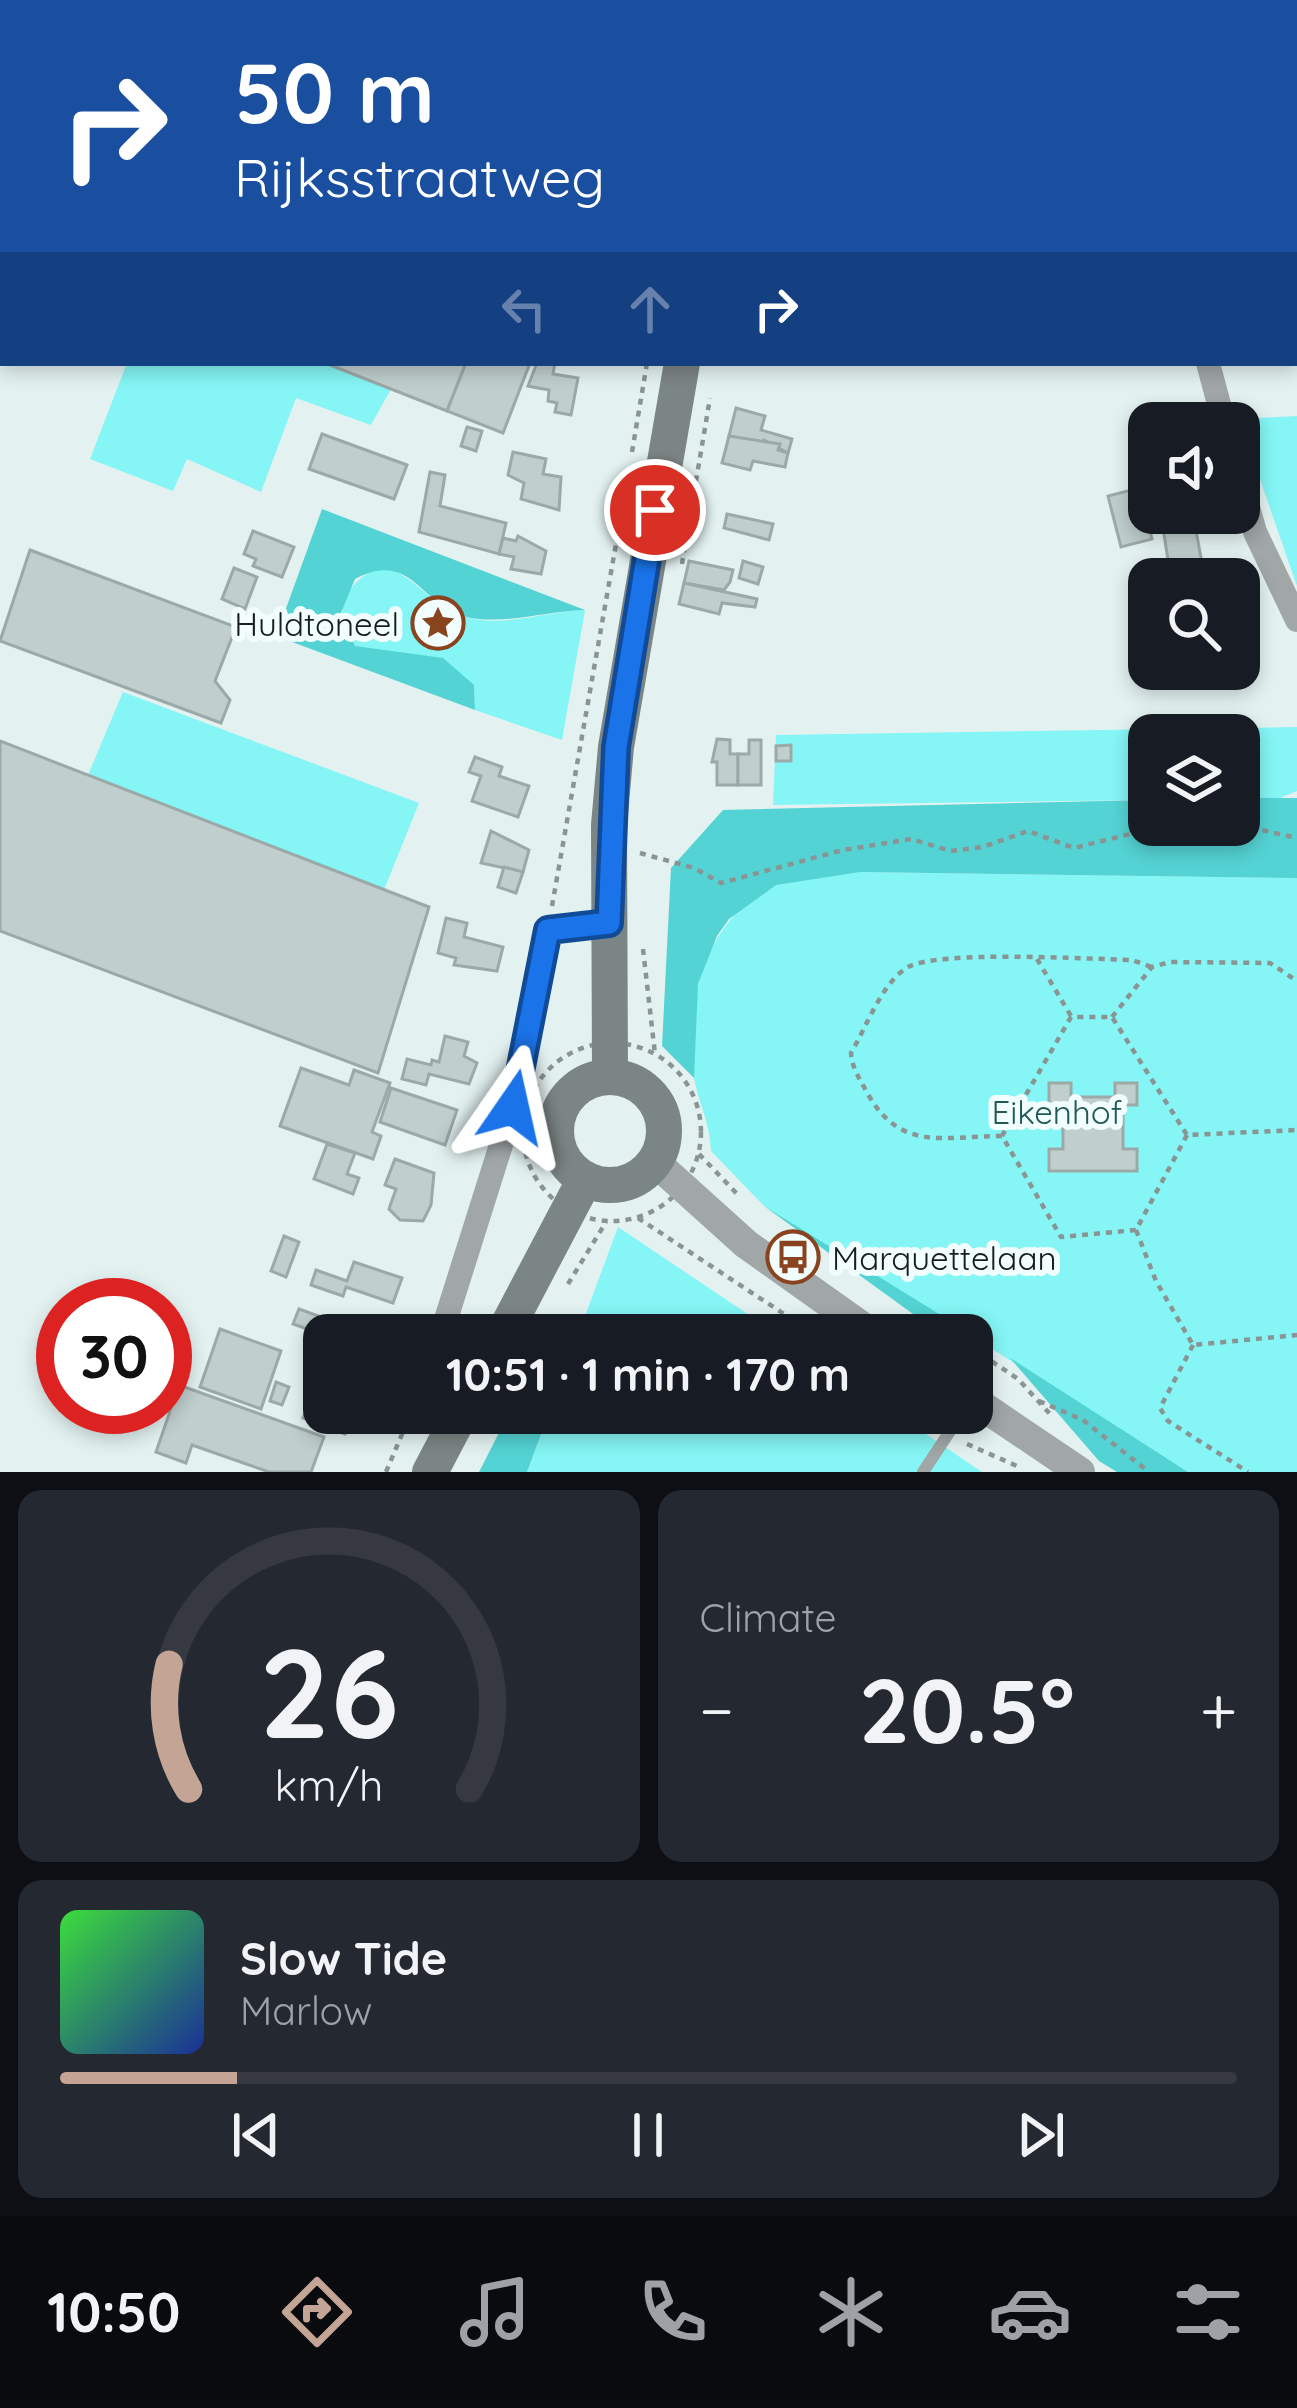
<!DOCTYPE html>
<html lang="en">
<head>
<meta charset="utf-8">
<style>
	body { margin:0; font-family:Quicksand,sans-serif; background:#242831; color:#f1f3f6; height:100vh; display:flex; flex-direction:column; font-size:45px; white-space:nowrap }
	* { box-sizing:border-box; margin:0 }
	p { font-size:39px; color:#9ea1a6 }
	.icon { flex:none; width:66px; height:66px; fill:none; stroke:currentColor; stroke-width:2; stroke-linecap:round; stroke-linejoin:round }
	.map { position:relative; height:1472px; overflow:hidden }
	.panel { display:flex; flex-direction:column; gap:18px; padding:18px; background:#0d0f14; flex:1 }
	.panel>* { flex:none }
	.hud { position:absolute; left:0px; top:0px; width:1299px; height:366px; box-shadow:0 6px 18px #0003; background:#1a4fa0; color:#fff; overflow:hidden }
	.controls { position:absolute; left:1128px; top:402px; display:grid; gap:24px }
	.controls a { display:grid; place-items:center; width:132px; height:132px; border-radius:24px; background:#171b24; box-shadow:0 6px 18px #0003; font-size:60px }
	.speed { position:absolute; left:36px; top:1278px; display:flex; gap:24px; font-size:60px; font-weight:700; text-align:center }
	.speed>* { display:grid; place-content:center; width:156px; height:156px; border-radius:50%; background:#171b24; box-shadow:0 6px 18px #0003; line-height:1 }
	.speed .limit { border:18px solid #d22; background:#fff; color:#111 }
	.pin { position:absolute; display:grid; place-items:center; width:102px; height:102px; color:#fff; margin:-51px; border:6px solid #fff; border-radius:50%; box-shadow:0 3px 12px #0007 }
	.me { position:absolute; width:132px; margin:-66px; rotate:11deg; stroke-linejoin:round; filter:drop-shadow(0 0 9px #0008) }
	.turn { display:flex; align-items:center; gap:42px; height:252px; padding:0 36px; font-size:54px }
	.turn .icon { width:156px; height:156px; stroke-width:2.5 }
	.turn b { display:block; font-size:84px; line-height:102px }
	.lanes { display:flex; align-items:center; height:114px; padding:0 36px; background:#0003; justify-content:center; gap:60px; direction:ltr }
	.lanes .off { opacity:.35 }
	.big { font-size:90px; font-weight:700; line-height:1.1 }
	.panel .widget { flex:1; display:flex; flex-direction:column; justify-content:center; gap:18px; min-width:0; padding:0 42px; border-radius:24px; background:#242831 }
	.panel .dial { align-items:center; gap:0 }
	.dial svg { height:312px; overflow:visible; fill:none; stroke:#363941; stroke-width:7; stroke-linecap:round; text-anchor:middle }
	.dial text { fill:#f1f3f6; stroke:none }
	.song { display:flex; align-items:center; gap:36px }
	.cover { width:144px; height:144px; border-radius:18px; background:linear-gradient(135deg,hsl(120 70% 55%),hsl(230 70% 35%)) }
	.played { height:12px; border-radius:6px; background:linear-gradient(90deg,#c3a495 15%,#363941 15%) }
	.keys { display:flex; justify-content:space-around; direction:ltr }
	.heat { display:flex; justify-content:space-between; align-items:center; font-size:66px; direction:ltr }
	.panel .tiles { flex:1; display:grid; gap:18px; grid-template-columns:1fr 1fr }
	.widget:last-child { grid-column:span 2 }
	.trip { position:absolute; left:303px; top:1314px; width:690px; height:120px; border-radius:24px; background:#171b24; box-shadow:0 6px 18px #0003; font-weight:700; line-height:120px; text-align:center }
	.dock { display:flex; height:192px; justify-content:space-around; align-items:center; background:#090b0e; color:#9ea1a6 }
	.dock .icon { width:84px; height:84px }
	.dock .on { color:#c3a495 }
	.dock b { font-size:54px; color:#f1f3f6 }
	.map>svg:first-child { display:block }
	.green { fill:#85f5f5 }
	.forest { fill:#54d3d4 }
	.building { fill:#c0cece; stroke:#9ba9a8; stroke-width:3 }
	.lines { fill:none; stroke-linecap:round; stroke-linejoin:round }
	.path { stroke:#899493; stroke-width:4.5; stroke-dasharray:6 6; stroke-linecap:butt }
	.service { stroke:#a1a7a7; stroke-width:12 }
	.minor { stroke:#a1a7a7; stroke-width:24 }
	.tertiary { stroke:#a1a7a7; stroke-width:30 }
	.secondary { stroke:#7c8585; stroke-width:36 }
	.route-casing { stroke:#114b97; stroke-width:30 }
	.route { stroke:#1a73e8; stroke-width:21 }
	.labels { text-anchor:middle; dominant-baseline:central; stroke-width:12; stroke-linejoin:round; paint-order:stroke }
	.poi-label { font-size:33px; fill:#171c1c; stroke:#f2fefe; text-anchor:end }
	.park-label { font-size:33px; fill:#225858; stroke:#f2fefe }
</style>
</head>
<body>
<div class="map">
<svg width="1297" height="1472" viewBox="0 0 1297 1472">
	<rect width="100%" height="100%" fill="#e3f2f1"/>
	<g class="green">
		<path d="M 127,363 L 325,363 L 391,389 L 371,425 L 296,398 L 261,492 L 187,459 L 173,491 L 90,459 Z"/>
		<path d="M 1297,416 L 1297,586 L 1239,419 Z"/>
		<path d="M 384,566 C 414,576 433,606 463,616 C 501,629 547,611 585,610 L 562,740 L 475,710 L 474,685 L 382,651 L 355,647 C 328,614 347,578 384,566 Z"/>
		<path d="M 123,692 L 419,803 L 384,890 L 88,775 Z"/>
		<path d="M 1297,727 L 1297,791 L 1280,798 L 1239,798 L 1239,735 L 1149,735 L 1149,800 L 773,805 L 776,735 Z"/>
		<path d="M 860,872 L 1297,878 L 1297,1472 L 1188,1472 L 764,1206 L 711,1151 C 710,1123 699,1104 694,1078 C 681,1008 706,915 777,884 C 802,873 833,874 860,872 Z"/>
		<path d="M 618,1227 L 779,1335 L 578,1335 Z"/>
		<path d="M 549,1413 L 895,1413 L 982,1472 L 527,1472 Z"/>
	</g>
	<g class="forest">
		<path d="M 322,509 L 585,610 C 547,611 509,624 471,618 C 420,609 414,548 355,579 L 341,613 L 355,646 L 443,658 L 474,685 L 475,710 L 276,636 Z"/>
		<path d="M 1239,798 L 1297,798 L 1297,878 L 860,872 L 776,885 L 729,919 L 717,936 L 698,984 L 694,1078 L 662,1046 L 671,868 L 723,810 L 1149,800 L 1149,825 L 1239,825 Z"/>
		<path d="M 764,1206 L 991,1346 L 980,1360 L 972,1355 L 972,1335 L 942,1335 Z"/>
		<path d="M 1010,1358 L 1188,1472 L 1117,1472 L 1099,1461 Z"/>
		<path d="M 509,1413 L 549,1413 L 527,1472 L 479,1472 Z"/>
	</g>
	<g class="building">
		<path d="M 0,45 L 3,47 L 3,236 L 0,234 Z"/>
		<path d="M 325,363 L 466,363 L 447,411 Z"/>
		<path d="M 466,363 L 530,363 L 503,433 L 447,411 Z"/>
		<path d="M 537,363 L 555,363 L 553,374 L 578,378 L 571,415 L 555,412 L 557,403 L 548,401 L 549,390 L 528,386 Z"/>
		<path d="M 736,408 L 765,416 L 761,430 L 792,439 L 788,453 L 764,440 L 762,444 L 729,436 Z"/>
		<path d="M 467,427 L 482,431 L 476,451 L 461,446 Z"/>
		<path d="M 322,434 L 407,465 L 394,499 L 309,469 Z"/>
		<path d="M 729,436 L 780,444 L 778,450 L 788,453 L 785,467 L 753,461 L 750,470 L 722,463 Z"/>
		<path d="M 513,452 L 546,459 L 543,474 L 561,477 L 559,510 L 521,499 L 524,483 L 508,475 Z"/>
		<path d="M 430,472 L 445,475 L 440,506 L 506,523 L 499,554 L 419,532 Z"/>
		<path d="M 1139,488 L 1152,539 L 1121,547 L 1108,496 Z"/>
		<path d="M 727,514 L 773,524 L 769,540 L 724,528 Z"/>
		<path d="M 1194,520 L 1205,579 L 1171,579 L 1163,528 Z"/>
		<path d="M 253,531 L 294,547 L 282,577 L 253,566 L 256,559 L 244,554 Z"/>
		<path d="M 518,536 L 546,551 L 541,574 L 511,569 L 514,557 L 499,554 L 503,538 L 516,541 Z"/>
		<path d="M 30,550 L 236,627 L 215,681 L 230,700 L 221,723 L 0,641 Z"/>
		<path d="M 689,561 L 733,570 L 730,582 L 724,590 L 684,583 Z"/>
		<path d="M 743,561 L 763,567 L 758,584 L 739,578 Z"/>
		<path d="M 234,568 L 257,577 L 245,609 L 222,599 Z"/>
		<path d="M 684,583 L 757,599 L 755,607 L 722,603 L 719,614 L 679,604 Z"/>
		<path d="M 717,739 L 730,740 L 730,754 L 738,754 L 738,785 L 717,785 L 717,762 L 712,762 Z"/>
		<path d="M 749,740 L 761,740 L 761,785 L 738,785 L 738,754 L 749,754 Z"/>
		<path d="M 0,741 L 429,907 L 378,1073 L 0,931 Z"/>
		<path d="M 791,745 L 791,761 L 776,761 L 776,746 Z"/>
		<path d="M 475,757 L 502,767 L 499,776 L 529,786 L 518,817 L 472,801 L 481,776 L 469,772 Z"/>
		<path d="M 491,831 L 529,850 L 523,872 L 481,863 Z"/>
		<path d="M 504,867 L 523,872 L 516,893 L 498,887 Z"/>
		<path d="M 446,918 L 467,923 L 464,937 L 503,947 L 497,971 L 454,965 L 456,958 L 438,953 Z"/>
		<path d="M 445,1036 L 468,1042 L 464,1056 L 477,1063 L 469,1084 L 429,1074 L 426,1085 L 402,1079 L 407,1059 L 431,1065 L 432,1060 L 439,1062 Z"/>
		<path d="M 301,1068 L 349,1085 L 354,1070 L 390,1083 L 372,1132 L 381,1136 L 373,1159 L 280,1126 Z"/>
		<path d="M 1049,1083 L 1071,1083 L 1071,1097 L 1115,1097 L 1115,1083 L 1137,1083 L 1137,1105 L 1123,1105 L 1123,1149 L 1137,1149 L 1137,1171 L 1049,1171 L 1049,1149 L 1063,1149 L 1063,1105 L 1049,1105 Z"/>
		<path d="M 391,1088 L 457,1110 L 445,1145 L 380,1122 Z"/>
		<path d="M 327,1144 L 355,1153 L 347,1174 L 359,1178 L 353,1194 L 314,1179 Z"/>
		<path d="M 395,1159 L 434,1173 L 431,1205 L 423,1221 L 400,1220 L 389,1209 L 396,1189 L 385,1185 Z"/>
		<path d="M 284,1236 L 299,1242 L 286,1277 L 271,1271 Z"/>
		<path d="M 354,1262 L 402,1278 L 393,1303 L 346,1287 L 343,1296 L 311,1285 L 316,1270 L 347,1281 Z"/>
		<path d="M 299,1309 L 321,1317 L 316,1332 L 293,1324 Z"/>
		<path d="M 326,1318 L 337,1327 L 361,1335 L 321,1331 Z"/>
		<path d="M 220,1329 L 281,1351 L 261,1409 L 200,1387 Z"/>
		<path d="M 276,1382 L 289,1387 L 282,1405 L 270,1401 Z"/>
		<path d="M 179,1385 L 324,1437 L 311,1472 L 269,1472 L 192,1445 L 186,1463 L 156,1452 Z"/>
		<path d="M 322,1399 L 324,1413 L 355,1415 L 345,1434 L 303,1418 L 308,1406 L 318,1410 Z"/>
	</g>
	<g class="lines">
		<g class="path">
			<path d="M 788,3 L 789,0"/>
			<path d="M 632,452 L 647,363"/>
			<path d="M 682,564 L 710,398"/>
			<path d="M 1239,825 L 1297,838"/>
			<path d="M 640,853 L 694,868 L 721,883 L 843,850 L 911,839 L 951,851 L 983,847 L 1028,831 L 1074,848 L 1166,825"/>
			<path d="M 552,906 L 622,510"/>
			<path d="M 643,949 L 655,1054"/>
			<path d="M 1037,959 L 1071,1016"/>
			<path d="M 1112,1017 L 1152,967 L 1170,962 L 1270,963 L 1297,981"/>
			<circle cx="612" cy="1132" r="89"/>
			<path d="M 1187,1135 L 1136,1230 L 1061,1237 L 1002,1136 L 1071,1017 L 1112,1017 L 1187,1135 L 1297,1130"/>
			<path d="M 1002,1136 C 945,1136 902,1152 869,1096 C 861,1081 852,1069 851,1053 C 866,1028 882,982 908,967 C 938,950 1089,959 1132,960 L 1152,967"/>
			<path d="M 699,1154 L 740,1197"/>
			<path d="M 638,1218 L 816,1335"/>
			<path d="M 1136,1230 L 1156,1281 L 1193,1345 L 1297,1335"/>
			<path d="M 568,1284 L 606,1222"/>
			<path d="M 899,1322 L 933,1335"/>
			<path d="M 1193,1345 L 1160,1408 L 1168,1421 L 1248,1472"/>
			<path d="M 972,1348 L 1018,1379 L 1050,1414"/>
			<path d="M 1039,1401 L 1083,1420 L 1149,1472"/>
			<path d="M 967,1444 L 1017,1466"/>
			<path d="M 386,1472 L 411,1413"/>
		</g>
		<path class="service" d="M 923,1472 L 962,1413"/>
		<g class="minor">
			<path d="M 1107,0 L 1108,3"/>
			<path d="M 1208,363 L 1224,423"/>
			<path d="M 1239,475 L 1255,532 L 1297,620"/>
			<path d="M 441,1335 L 513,1107 L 548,930 L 609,923"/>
		</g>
		<g class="tertiary">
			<path d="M 655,1162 L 746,1244 L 874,1335"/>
			<path d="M 972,1399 L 1080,1472"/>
		</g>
		<g class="secondary">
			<path d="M 744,3 L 745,0"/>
			<path d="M 610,1076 L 609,825 L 616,747 L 682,363"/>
			<circle cx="610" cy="1131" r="54"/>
			<path d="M 503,1335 L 585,1179"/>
			<path d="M 430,1472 L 461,1413"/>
		</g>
	</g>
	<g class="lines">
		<g class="route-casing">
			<path id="route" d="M 513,1107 L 548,930 L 609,923 L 616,747 L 655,510"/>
		</g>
		<use href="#route" class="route"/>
	</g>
	<defs>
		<g id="sight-ring" transform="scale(2.7)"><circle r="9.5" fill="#f2fefe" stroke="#8a431f" stroke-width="1.5"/><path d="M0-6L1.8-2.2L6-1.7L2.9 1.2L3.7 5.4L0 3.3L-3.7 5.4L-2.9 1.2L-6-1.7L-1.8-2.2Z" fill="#8a431f"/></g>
		<g id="bus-ring" transform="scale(2.7)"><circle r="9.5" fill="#f2fefe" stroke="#8a431f" stroke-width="1.5"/><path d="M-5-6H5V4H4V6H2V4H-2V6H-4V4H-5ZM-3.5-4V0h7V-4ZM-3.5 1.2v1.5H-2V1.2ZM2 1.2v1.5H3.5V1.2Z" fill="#8a431f"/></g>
	</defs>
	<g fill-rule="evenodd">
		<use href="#sight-ring" x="438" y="623"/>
		<use href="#bus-ring" x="793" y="1257"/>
	</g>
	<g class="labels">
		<g class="poi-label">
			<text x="399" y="623">Huldtoneel</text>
			<text x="832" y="1257" text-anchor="start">Marquettelaan</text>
		</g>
		<g class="park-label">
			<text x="1057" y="1111">Eikenhof</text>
		</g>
	</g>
</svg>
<div class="controls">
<a><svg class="icon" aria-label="sound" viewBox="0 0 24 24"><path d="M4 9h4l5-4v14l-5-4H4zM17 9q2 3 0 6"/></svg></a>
<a><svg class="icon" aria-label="search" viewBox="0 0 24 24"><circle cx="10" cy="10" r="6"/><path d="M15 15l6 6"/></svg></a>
<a><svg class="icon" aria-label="layers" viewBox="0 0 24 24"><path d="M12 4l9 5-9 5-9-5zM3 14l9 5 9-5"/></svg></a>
</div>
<div class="speed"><div class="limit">30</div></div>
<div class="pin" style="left:655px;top:510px;background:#d93025"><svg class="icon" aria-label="arrive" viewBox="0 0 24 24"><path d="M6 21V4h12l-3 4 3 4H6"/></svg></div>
<svg class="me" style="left:513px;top:1107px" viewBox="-20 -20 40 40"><path d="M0-17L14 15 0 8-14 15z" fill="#1a73e8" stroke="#fff" stroke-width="4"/></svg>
<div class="trip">10:51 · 1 min · 170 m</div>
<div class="hud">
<div class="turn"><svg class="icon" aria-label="right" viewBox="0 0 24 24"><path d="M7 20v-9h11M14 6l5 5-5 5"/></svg><div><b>50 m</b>Rijksstraatweg</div></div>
<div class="lanes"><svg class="icon off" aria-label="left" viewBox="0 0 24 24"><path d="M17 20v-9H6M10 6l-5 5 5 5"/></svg><svg class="icon off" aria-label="ahead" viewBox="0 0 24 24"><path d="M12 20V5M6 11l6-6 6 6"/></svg><svg class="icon" aria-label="right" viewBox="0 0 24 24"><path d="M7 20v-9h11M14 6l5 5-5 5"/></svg></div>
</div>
</div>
<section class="panel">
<div class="tiles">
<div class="widget dial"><svg viewBox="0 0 100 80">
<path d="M14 69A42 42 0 1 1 86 69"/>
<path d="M14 69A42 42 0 0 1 9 37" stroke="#c3a495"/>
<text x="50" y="56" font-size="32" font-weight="700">26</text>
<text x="50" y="72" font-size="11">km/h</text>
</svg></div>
<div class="widget"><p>Climate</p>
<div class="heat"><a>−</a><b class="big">20.5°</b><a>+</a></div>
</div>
<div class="widget">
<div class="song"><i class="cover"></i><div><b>Slow Tide</b><p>Marlow</p></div></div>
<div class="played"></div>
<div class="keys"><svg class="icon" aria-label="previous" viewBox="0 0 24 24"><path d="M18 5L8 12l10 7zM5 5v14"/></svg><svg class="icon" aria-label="pause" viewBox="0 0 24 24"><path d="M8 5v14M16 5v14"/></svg><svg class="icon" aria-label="next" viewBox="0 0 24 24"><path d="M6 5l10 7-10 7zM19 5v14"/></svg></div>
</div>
</div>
</section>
<nav class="dock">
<b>10:50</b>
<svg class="icon on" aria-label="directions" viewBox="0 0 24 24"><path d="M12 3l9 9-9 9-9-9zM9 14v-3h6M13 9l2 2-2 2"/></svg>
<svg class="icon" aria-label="music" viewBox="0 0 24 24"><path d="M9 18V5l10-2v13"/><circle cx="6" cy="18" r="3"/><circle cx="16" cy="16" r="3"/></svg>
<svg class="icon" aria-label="phone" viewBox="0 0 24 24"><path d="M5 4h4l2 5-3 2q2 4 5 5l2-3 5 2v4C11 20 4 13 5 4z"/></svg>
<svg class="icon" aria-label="climate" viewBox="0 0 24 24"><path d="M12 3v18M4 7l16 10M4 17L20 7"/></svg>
<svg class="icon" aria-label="car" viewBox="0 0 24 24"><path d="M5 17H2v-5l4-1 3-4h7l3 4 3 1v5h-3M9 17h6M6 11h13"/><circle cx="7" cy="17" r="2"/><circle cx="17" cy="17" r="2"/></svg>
<svg class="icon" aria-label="filters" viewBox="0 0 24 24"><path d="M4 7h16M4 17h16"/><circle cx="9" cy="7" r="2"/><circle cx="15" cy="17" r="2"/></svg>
</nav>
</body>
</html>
